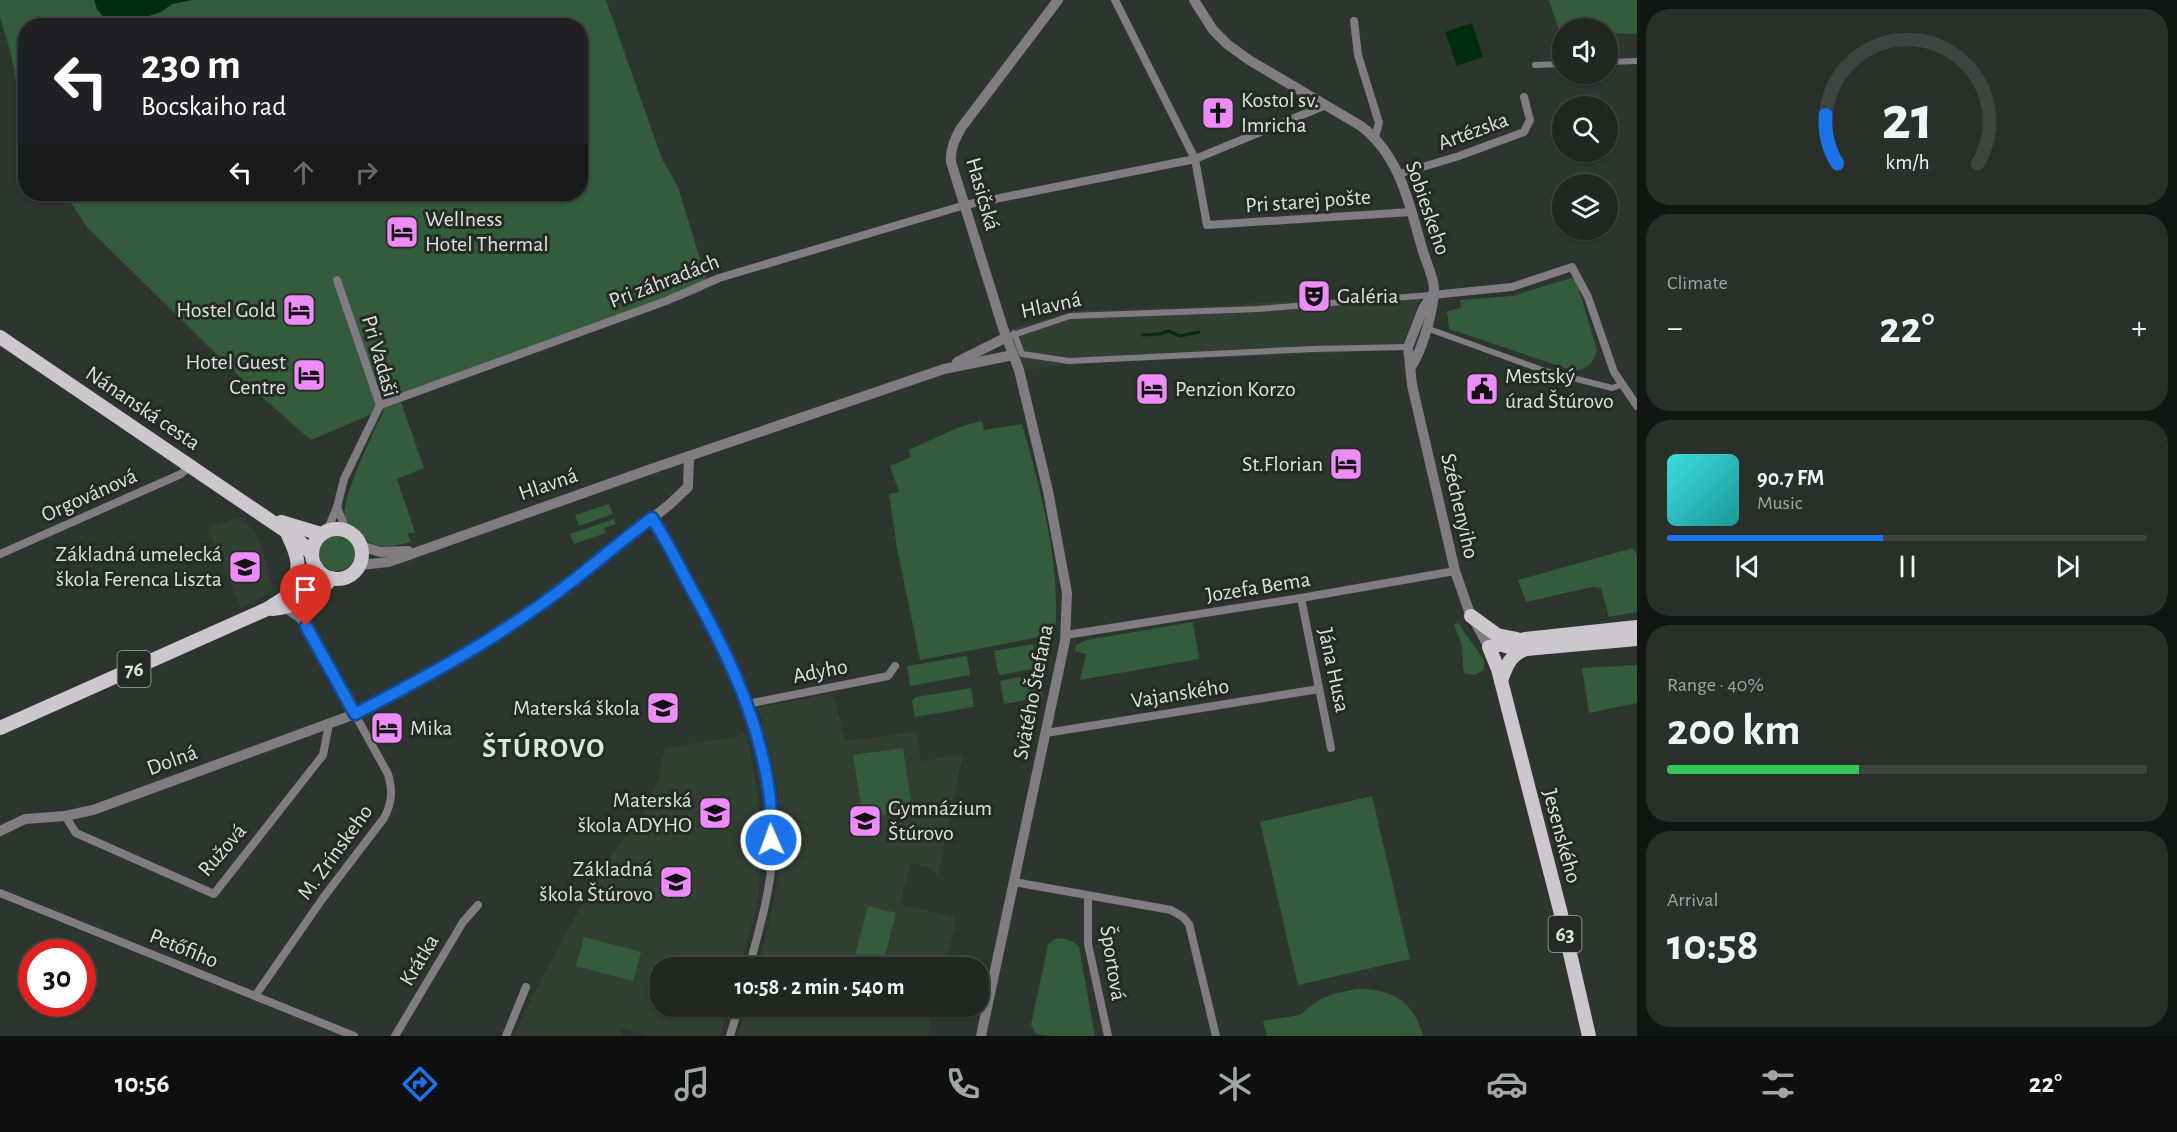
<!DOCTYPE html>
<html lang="en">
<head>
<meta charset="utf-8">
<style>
	body { margin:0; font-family:"Alegreya Sans",sans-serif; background:#29302a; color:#f1f3f6; height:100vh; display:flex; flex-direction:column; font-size:22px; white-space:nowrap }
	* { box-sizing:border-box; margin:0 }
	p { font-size:20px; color:#a2a6a5 }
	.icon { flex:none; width:33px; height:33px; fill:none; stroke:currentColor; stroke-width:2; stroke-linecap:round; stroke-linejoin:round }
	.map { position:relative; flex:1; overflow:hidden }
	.sheet { display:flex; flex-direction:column; gap:9px; padding:9px; background:#121613; width:540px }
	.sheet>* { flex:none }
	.guide { position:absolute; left:18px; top:18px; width:570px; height:183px; border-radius:24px; box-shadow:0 2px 4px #0004,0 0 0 2px #3e4440; background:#202124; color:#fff; overflow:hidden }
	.buttons { position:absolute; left:1552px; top:18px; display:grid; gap:12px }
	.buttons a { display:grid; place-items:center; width:66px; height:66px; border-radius:50%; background:#212822; box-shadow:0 2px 4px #0004,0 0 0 2px #3e4440; font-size:30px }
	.speed { position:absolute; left:18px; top:939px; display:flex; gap:12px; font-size:30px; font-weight:700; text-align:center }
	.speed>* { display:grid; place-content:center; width:78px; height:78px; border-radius:50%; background:#212822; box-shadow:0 2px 4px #0004,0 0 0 2px #3e4440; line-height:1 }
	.speed .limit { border:9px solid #d22; background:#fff; color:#111 }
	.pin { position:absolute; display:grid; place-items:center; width:51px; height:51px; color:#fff; margin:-62px -26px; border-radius:50% 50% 50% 0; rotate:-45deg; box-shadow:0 0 6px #0007 }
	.pin .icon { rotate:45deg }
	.me { position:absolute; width:66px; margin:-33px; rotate:358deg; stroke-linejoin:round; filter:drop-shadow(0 0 4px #0008) }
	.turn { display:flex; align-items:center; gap:21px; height:126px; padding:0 24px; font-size:27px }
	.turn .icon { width:78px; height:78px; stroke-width:2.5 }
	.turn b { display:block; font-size:42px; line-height:51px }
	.lanes { display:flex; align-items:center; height:57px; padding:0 24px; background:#0003; justify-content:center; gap:30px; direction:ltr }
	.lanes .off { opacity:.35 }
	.big { font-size:45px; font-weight:600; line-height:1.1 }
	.sheet .card { flex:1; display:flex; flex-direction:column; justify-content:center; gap:9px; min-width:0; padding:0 21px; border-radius:24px; background:#29302a }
	.sheet .dial { align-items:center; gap:0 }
	.dial svg { height:156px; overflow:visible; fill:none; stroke:#3e4440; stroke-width:7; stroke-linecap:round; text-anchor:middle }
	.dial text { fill:#f1f3f6; stroke:none }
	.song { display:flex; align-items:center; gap:18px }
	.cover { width:72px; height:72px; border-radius:9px; background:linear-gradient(135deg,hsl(180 70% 55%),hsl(180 70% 35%)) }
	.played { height:6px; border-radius:3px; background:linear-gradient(90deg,#1a73e8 45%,#3e4440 45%) }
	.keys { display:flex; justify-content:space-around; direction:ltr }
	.heat { display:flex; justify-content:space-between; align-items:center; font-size:33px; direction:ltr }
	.charge { height:9px; border-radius:4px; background:linear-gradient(90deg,#34c759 40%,#3e4440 0) }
	.trip { position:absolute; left:650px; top:957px; width:339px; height:60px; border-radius:24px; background:#212822; box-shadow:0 2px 4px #0004,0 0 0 2px #3e4440; font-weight:600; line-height:60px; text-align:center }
	.menu { display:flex; height:96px; justify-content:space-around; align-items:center; background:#0d100e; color:#a2a6a5 }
	.menu .icon { width:42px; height:42px }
	.menu .on { color:#1a73e8 }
	.menu b { font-size:27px; color:#f1f3f6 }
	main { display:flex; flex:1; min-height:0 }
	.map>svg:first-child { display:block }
	.built { fill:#323f33 }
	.green { fill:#335b3c }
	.water { fill:#002d0e }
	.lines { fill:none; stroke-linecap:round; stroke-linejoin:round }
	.stream { stroke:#002d0e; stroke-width:3 }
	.pedestrian { stroke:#807c81; stroke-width:6 }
	.minor { stroke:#807c81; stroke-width:8 }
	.tertiary { stroke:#807c81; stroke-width:10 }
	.primary { stroke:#cec6cf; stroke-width:14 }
	.route-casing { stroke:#114b97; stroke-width:15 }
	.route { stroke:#1a73e8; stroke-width:10 }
	.labels { text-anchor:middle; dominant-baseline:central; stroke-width:6; stroke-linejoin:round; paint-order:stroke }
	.shield { fill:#232b24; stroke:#a5aba6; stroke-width:1.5 }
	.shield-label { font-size:21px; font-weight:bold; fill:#dde2dd }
	.poi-label { font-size:22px; fill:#dde2dd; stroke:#232b24; text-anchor:start }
	.street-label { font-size:22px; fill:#dde2dd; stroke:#232b24 }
	.district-label { font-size:28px; font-weight:bold; letter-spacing:1.5px; fill:#dbe6dc; stroke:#232b24 }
</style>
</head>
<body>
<main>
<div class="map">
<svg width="1637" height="1036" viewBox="0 0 1637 1036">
	<rect width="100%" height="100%" fill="#2c352e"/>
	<g class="built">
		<path d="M 1423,292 L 1403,343 L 1400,349 L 1396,350 L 1098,363 L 1051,366 L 1024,371 L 1010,329 L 1076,311 L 1214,306 Z"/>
		<path d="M 238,518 L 253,529 L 260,542 L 273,591 L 241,609 L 208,529 Z"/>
		<path d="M 833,693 L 845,741 L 916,732 L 921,761 L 963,754 L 938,875 L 929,867 L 911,863 L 900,904 L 955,917 L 953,925 L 955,925 L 944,967 L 758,968 L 775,897 L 781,837 L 777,787 L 773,765 L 758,708 Z"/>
		<path d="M 748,734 L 760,811 L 759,897 L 740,967 L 660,968 L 660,1006 L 729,1007 L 720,1036 L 649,1036 L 623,1029 L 621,1036 L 515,1036 L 527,1006 L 602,867 L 642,815 L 659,778 L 665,748 Z"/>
		<path d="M 747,1007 L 747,1006 L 934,1007 L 928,1036 L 738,1036 Z"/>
	</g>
	<g class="green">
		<path d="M 0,0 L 606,0 L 662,159 L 678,187 L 706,278 L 703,291 L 401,402 L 424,468 L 397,479 L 415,532 L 408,534 L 411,542 C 387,548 374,551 357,531 C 353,526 347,525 345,518 C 340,499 375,430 384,409 L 311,440 L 249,386 L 87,227 L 65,194 L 580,194 L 580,26 L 26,26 L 25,126 L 11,54 L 0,17 Z"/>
		<path d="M 1549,0 L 1637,0 L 1637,34 L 1608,33 L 1608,28 L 1563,28 L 1563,31 L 1559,31 Z"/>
		<path d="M 1571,278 L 1576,280 L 1597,350 C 1594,363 1587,369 1574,371 L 1449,329 L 1447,311 L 1461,308 L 1460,300 L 1512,296 Z"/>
		<path d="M 982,421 L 984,430 L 1022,424 C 1041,491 1061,563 1055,634 L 920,660 L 897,548 L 889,494 L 899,492 L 890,466 L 911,457 L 908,450 C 933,440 955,426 982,421 Z"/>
		<path d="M 609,504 L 613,514 L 579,526 L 575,515 Z"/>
		<path d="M 614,519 L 616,524 L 604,528 L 606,533 L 574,544 L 570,534 Z"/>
		<circle cx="337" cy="553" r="18"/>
		<path d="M 1633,548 L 1637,556 L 1637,612 L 1609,617 L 1601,588 L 1592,587 L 1526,602 L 1518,580 Z"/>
		<path d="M 1193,622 L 1199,659 L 1080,680 L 1086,654 L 1075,651 L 1076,645 L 1087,640 Z"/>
		<path d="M 1458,623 L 1484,660 L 1484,670 L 1474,675 L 1464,673 C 1462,664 1463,657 1462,648 C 1461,640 1457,633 1454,625 Z"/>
		<path d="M 1033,644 L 1037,668 L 1001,675 L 998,673 L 994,651 Z"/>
		<path d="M 967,656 L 970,675 L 910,686 L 907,666 Z"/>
		<path d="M 1637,665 L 1637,703 L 1589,713 L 1582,668 Z"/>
		<path d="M 1038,673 L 1043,697 L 1004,704 L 1000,681 Z"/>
		<path d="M 971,688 L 974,707 L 915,717 L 912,701 L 916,697 Z"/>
		<path d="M 903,748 L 912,811 L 863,818 L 853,755 Z"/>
		<path d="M 1372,796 L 1410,959 L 1298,985 L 1260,822 Z"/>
		<path d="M 868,906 L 896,913 L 882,967 L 852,967 Z"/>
		<path d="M 584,937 L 641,952 L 633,981 L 576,966 Z"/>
		<path d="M 1062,938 L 1073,942 L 1079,947 L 1095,1036 L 1051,1036 L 1036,1034 L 1031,1025 L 1048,945 L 1054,939 Z"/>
		<path d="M 1355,989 C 1390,988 1414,1000 1423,1036 L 1267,1036 L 1263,1021 L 1300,1015 L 1320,999 L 1334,994 Z"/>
	</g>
	<g class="water">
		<path d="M 94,0 L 193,0 L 172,4 L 161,12 L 143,18 L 131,25 L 111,25 L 103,21 L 104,18 L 97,9 Z"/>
		<path d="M 1472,23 L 1483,57 L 1457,66 L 1445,32 Z"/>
	</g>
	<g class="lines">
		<path class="stream" d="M 1142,335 L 1160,334 L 1168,331 L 1180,336 L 1199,332"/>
		<g class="pedestrian">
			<path d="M 1608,62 L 1637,61"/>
			<path d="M 1535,65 L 1563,64"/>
			<path d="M 1429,329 L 1545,371 L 1612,388 L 1621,385"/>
			<path d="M 1014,333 L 1022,354 L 1069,361 L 1313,349 L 1408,347"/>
			<path d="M 1007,337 L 1070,316 L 1259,309 L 1431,295"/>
		</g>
		<g class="minor">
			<path d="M 1115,0 L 1195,159 L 1207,225 L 1411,212"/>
			<path d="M 1354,21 L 1358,55 L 1379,123 L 1375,137"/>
			<path d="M 1399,174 L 1459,156 L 1524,132 L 1530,120 L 1524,97"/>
			<path d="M 1432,295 L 1512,287 L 1572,267 L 1588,297 L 1614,372 L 1637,406"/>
			<path d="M 380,405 L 666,301 L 719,278 L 965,205 L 1195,159 L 1326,105"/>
			<path d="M 337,507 L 346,530"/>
			<path d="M 652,518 C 666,539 678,563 690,585 C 737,670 778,761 772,861 C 769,897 758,933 749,968"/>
			<path d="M 327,531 L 337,507 L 344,479 L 380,405 L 337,280"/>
			<path d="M 0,554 L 181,474 L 191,465"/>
			<path d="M 1301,598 L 1331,748"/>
			<path d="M 306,626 L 304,609 L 310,599"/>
			<path d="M 1066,635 L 1301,598 L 1455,571"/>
			<path d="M 747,704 L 888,676 L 895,666"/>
			<path d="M 1046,733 L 1319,689"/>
			<path d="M 65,816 L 76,833 L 214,894 L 323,755 L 329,724"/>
			<path d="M 1014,882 L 1171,910 L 1183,917 L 1189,924 L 1216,1036"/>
			<path d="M 0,893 L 354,1036"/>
			<path d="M 1088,896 L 1088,944 L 1108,1036"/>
			<path d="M 255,996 L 323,898 L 384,818 C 392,803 393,791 388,774 L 306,626 L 299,618 L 284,608"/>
			<path d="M 395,1036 L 463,922 L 478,905"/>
			<path d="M 506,1036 L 526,987"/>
			<path d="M 730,1036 L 739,1006"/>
		</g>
		<g class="tertiary">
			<path d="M 1194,0 L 1213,30 L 1227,44 L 1249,60 L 1361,126 C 1400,156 1409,203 1422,248 C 1425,260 1433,275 1434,288 C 1434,309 1423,349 1411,367"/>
			<path d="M 1432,295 L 1423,309 L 1408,347 L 1412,385 L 1455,571 L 1469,611 L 1489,647"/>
			<path d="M 957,362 L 1007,337"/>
			<path d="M 361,546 L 380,552 L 408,551"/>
			<path d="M 360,565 L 388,562 L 403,557 L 654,468 L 944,369 L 1013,355"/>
			<path d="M 0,831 L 25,819 L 65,816 L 93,810 L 355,714 L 421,680 L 538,607 L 669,505 L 688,487 L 689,456"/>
			<path d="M 981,1036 L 1065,641 L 1067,593 L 1048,491 L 1019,370 L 1003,328 L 951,162 C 950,149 955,139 961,128 L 1058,0"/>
		</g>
		<g class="primary">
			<path d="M 0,337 L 296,538 L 312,554"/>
			<path d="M 281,522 L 321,534"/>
			<circle cx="337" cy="554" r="25"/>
			<path d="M 288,535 C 299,558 302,568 289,592"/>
			<path d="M 272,609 C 295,607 317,596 332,578"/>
			<path d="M 1471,616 L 1497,635 L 1517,639"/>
			<path d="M 1505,646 L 1526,649 L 1637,639"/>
			<path d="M 1501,681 C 1506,666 1510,655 1526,649"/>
			<path d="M 0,728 L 267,609 C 285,597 307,587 316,567"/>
			<path d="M 1589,1036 L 1561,914 L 1498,669 L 1489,647 L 1525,639 L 1637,627"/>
		</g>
	</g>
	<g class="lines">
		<g class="route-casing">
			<path id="route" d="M 306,626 L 355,714 C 418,681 482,647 540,605 C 579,578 614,546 652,518 C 667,541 679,566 692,590 C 729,656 761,723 770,799 C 771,812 771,827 771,840"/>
		</g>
		<use href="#route" class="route"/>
	</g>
	<defs>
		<g id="church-square" transform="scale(1.725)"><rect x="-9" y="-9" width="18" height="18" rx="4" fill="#ed8cf9" stroke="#232b24"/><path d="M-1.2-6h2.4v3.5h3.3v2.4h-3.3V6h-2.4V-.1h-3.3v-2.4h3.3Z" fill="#111"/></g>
		<g id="hotel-square" transform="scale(1.725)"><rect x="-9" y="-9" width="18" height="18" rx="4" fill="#ed8cf9" stroke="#232b24"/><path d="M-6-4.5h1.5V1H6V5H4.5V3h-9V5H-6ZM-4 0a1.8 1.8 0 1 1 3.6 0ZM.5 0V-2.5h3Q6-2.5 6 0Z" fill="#111"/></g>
		<g id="theatre-square" transform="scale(1.725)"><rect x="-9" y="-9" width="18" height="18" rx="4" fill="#ed8cf9" stroke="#232b24"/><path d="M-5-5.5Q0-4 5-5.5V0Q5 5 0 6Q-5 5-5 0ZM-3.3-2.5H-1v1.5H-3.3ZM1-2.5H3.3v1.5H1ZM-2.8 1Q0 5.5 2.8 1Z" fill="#111"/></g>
		<g id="civic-square" transform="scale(1.725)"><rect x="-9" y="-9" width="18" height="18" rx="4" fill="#ed8cf9" stroke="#232b24"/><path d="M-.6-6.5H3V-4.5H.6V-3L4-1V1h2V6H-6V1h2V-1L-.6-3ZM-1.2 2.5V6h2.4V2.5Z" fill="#111"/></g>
		<g id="school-square" transform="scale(1.725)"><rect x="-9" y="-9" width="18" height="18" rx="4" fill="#ed8cf9" stroke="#232b24"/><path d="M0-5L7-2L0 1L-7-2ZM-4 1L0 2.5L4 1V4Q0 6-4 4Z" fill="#111"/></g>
	</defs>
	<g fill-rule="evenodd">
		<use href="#church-square" x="1218" y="113"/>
		<use href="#hotel-square" x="402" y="232"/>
		<use href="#theatre-square" x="1314" y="296"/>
		<use href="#hotel-square" x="299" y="310"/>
		<use href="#hotel-square" x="309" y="375"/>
		<use href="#hotel-square" x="1152" y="389"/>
		<use href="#civic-square" x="1482" y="389"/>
		<use href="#hotel-square" x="1346" y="464"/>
		<use href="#school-square" x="245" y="567"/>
		<use href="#school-square" x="663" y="708"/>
		<use href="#hotel-square" x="387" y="728"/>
		<use href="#school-square" x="715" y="813"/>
		<use href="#school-square" x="865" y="821"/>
		<use href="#school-square" x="676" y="882"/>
	</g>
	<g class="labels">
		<g class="shield">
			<rect x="117.5" y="651" width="33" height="36" rx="4.5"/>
			<rect x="1548.5" y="916" width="33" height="36" rx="4.5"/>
		</g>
		<g class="shield-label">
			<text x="134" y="669">76</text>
			<text x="1565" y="934">63</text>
		</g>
		<g class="poi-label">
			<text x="1241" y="100">Kostol sv.<tspan x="1241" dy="25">Imricha</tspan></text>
			<text x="425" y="219">Wellness<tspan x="425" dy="25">Hotel Thermal</tspan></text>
			<text x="1337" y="296">Galéria</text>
			<text x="276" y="310" text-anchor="end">Hostel Gold</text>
			<text x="286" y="362" text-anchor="end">Hotel Guest<tspan x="286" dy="25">Centre</tspan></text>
			<text x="1505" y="376">Mestský<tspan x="1505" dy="25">úrad Štúrovo</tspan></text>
			<text x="1175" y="389">Penzion Korzo</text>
			<text x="1323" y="464" text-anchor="end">St.Florian</text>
			<text x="222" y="554" text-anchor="end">Základná umelecká<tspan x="222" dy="25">škola Ferenca Liszta</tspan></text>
			<text x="640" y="708" text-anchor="end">Materská škola</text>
			<text x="410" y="728">Mika</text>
			<text x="692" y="800" text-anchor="end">Materská<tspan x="692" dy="25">škola ADYHO</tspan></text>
			<text x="888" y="808">Gymnázium<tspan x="888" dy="25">Štúrovo</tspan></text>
			<text x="653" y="869" text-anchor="end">Základná<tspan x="653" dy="25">škola Štúrovo</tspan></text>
		</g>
		<g class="street-label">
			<text transform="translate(1473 131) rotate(-20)">Artézska</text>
			<text transform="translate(983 194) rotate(74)">Hasičská</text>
			<text transform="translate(1308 201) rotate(-4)">Pri starej pošte</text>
			<text transform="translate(1428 208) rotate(71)">Sobieskeho</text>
			<text transform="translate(664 281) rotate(-21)">Pri záhradách</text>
			<text transform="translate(1051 305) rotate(-12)">Hlavná</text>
			<text transform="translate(380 356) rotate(74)">Pri Vadaši</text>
			<text transform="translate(143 408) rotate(34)">Nánanská cesta</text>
			<text transform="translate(548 484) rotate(-19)">Hlavná</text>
			<text transform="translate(89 495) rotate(-24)">Orgovánová</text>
			<text transform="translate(1460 506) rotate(77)">Széchenyiho</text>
			<text transform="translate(1258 587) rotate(-9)">Jozefa Bema</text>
			<text transform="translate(1334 670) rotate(78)">Jána Husa</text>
			<text transform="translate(820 671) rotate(-11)">Adyho</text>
			<text transform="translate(1033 692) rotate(-79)">Svätého Štefana</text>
			<text transform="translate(1180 693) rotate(-9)">Vajanského</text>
			<text transform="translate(172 760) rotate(-20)">Dolná</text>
			<text transform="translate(1562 836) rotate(75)">Jesenského</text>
			<text transform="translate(222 850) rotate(-49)">Ružová</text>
			<text transform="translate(335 852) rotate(-54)">M. Zrínskeho</text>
			<text transform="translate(184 948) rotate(22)">Petőfiho</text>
			<text transform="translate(419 960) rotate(-59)">Krátka</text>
			<text transform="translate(1113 963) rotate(81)">Športová</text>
		</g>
		<g class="district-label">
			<text x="544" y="749">ŠTÚROVO</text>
		</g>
	</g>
</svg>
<div class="buttons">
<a><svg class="icon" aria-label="sound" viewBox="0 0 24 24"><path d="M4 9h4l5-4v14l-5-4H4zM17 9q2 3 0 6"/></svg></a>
<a><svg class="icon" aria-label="search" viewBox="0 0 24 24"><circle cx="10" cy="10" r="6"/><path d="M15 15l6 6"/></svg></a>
<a><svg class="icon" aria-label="layers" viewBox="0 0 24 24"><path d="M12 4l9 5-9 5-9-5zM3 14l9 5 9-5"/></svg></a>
</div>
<div class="speed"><div class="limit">30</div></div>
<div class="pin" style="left:306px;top:626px;background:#d93025"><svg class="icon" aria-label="arrive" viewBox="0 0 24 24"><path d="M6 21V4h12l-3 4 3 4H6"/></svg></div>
<svg class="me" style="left:771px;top:840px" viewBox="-20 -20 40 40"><circle r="17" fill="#1a73e8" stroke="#fff" stroke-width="3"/><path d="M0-11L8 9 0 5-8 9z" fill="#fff"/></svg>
<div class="trip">10:58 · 2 min · 540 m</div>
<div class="guide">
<div class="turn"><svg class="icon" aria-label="left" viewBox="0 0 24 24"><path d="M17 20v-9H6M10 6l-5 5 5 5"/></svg><div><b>230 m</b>Bocskaiho rad</div></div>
<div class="lanes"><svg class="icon" aria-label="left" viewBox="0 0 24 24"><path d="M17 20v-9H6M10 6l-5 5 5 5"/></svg><svg class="icon off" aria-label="ahead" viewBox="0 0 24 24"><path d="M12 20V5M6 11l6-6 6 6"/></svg><svg class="icon off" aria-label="right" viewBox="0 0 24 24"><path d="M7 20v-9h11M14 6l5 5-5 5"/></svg></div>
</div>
</div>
<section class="sheet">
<div class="card dial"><svg viewBox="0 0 100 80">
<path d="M14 69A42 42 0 1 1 86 69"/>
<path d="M14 69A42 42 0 0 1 8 44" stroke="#1a73e8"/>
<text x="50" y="56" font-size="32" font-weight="700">21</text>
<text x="50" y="72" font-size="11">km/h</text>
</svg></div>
<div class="card"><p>Climate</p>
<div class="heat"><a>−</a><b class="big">22°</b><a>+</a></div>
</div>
<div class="card">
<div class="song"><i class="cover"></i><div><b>90.7 FM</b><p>Music</p></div></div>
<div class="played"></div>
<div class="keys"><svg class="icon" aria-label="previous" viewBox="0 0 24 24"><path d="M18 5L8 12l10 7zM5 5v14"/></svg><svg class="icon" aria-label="pause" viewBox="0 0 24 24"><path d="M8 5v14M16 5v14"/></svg><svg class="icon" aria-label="next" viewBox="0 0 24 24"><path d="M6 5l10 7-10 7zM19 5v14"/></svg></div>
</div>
<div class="card"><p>Range · 40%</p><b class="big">200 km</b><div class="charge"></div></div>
<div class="card"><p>Arrival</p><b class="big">10:58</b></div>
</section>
</main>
<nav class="menu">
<b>10:56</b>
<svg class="icon on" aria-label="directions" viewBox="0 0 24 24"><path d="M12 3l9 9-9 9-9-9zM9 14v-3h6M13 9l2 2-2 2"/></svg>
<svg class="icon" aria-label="music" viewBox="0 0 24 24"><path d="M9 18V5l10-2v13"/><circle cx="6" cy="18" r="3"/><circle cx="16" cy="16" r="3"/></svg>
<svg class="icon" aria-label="phone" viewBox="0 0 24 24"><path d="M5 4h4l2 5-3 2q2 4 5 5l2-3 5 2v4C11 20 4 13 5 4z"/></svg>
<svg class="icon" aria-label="climate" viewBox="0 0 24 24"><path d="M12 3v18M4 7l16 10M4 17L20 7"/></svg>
<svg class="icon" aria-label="car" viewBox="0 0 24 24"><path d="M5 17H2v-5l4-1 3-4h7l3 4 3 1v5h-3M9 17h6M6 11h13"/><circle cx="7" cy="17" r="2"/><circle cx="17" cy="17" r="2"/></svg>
<svg class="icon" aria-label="filters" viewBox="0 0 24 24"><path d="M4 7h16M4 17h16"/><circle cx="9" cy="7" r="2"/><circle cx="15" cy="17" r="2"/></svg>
<b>22°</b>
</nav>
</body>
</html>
